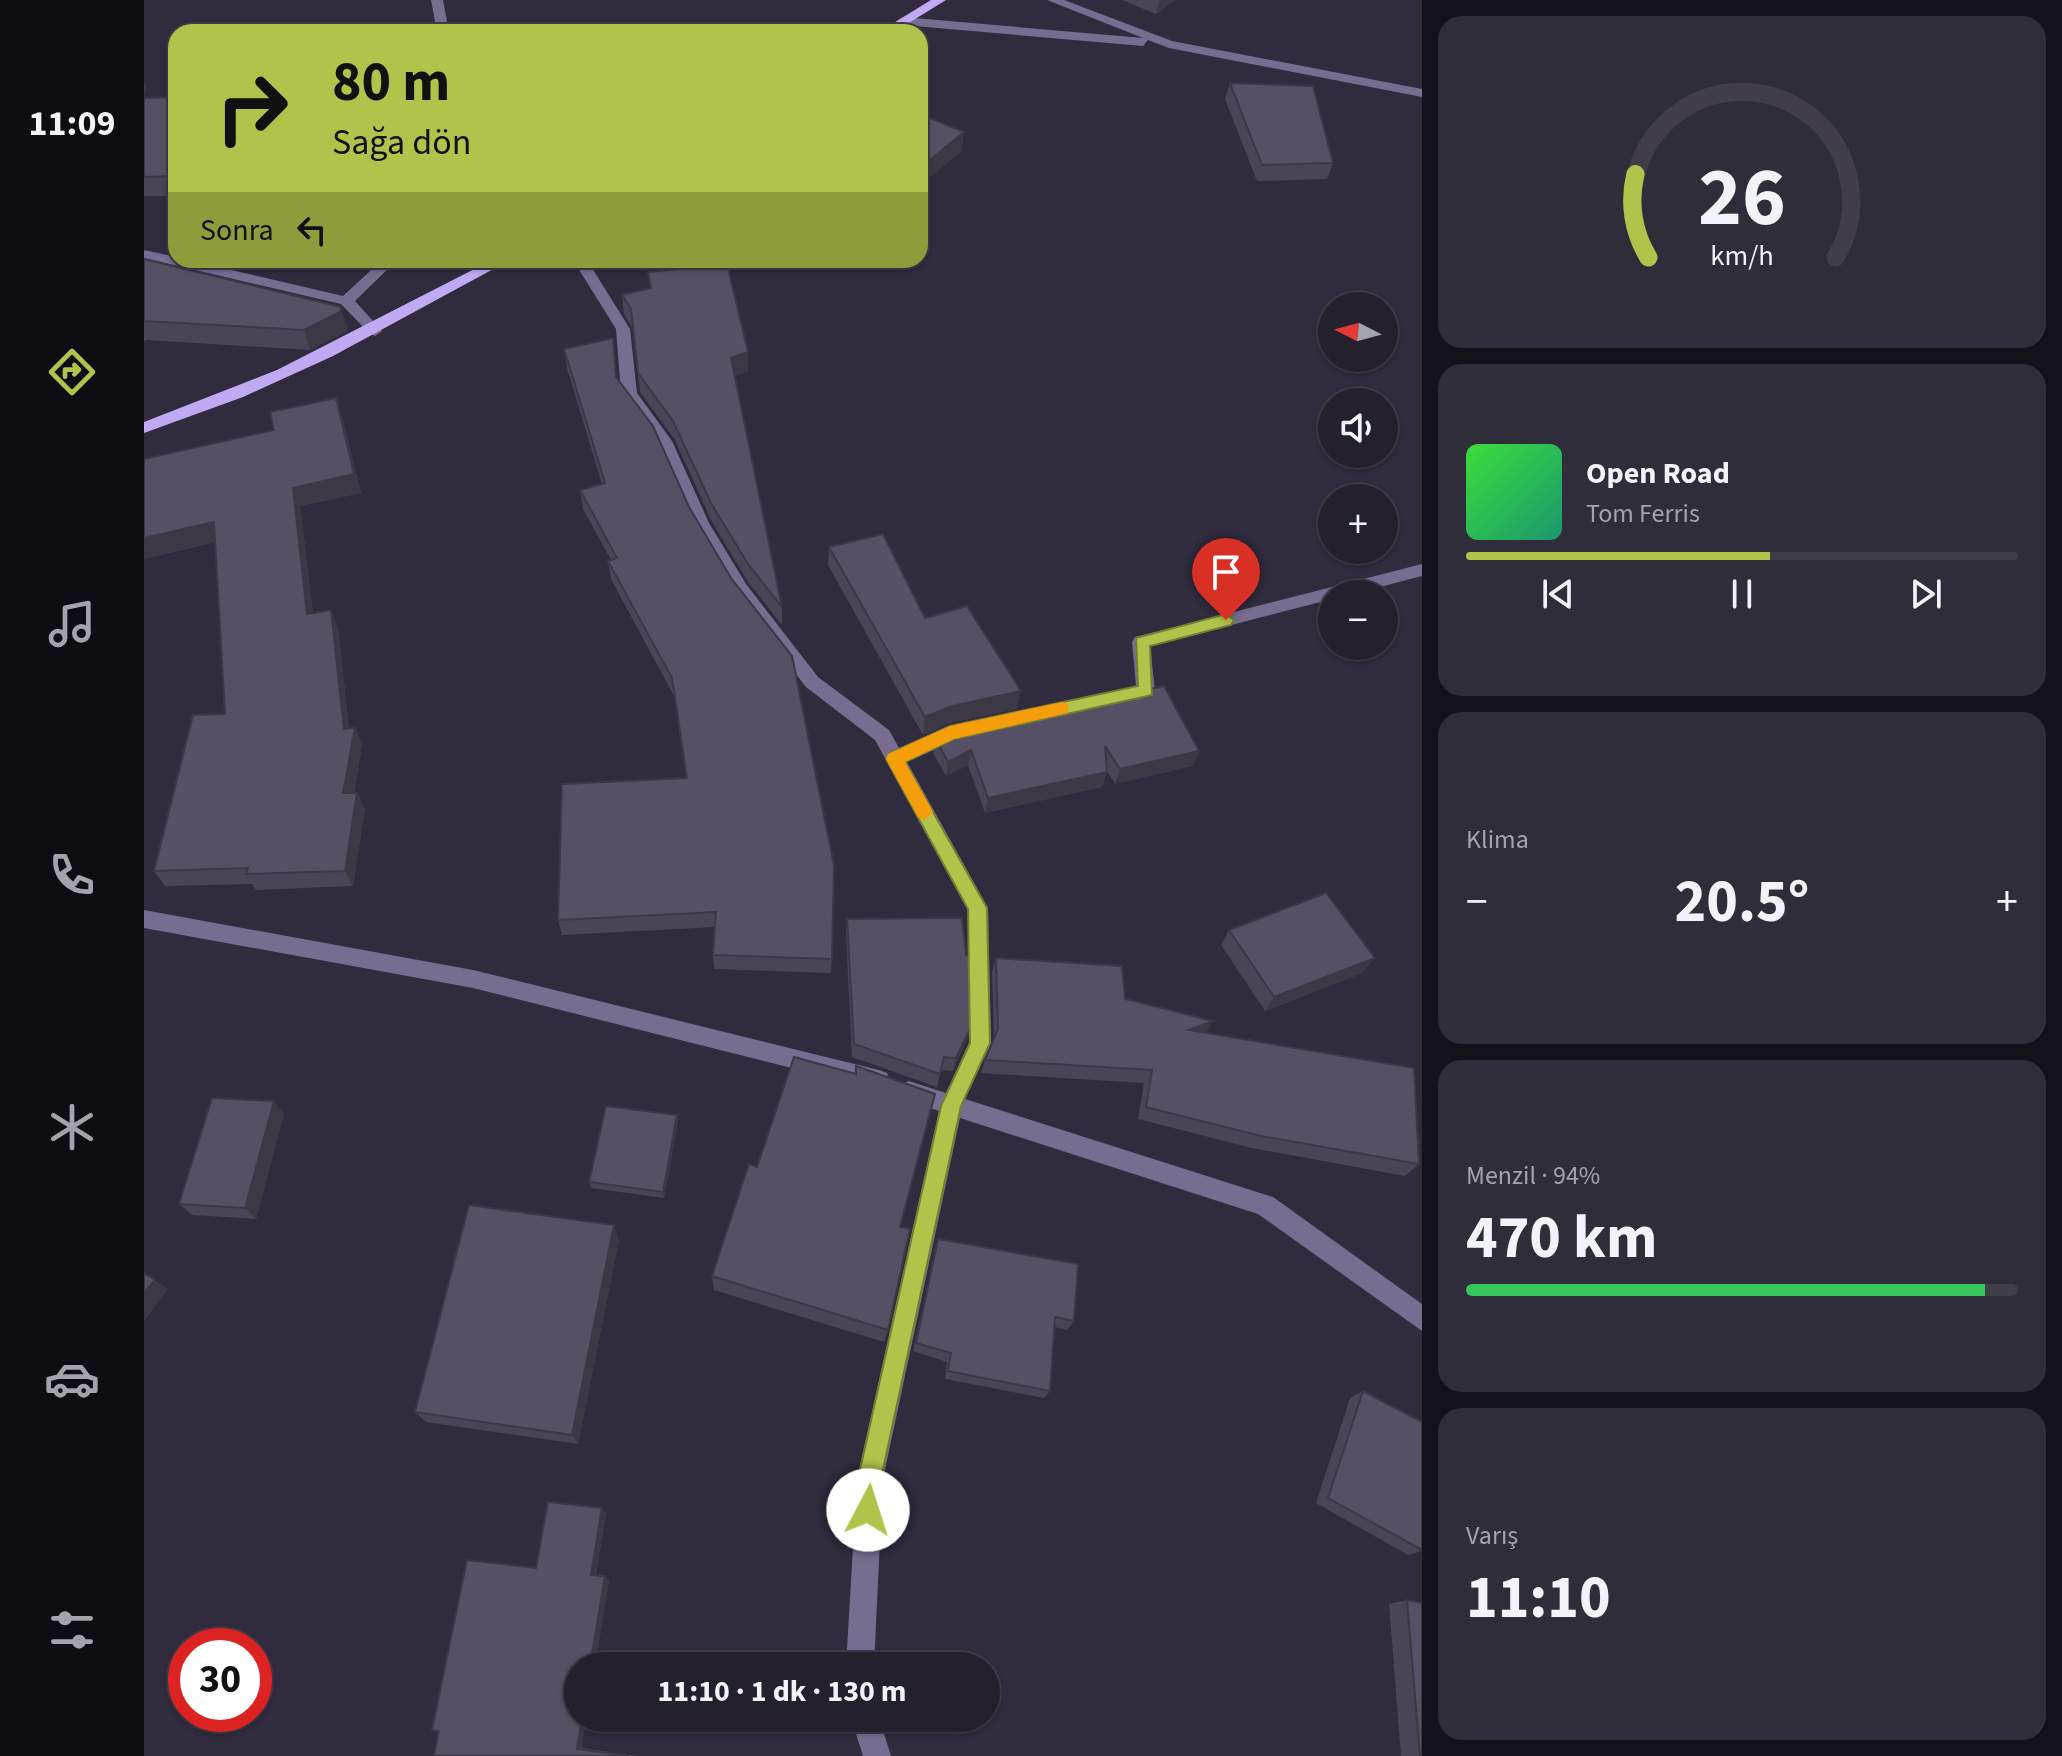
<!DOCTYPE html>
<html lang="tr">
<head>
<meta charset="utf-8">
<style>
	body { margin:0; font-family:"Source Sans 3",sans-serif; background:#302d3a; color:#f1f3f6; height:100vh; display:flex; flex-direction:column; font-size:30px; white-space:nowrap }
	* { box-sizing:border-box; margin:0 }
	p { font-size:26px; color:#a3a3aa }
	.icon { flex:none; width:44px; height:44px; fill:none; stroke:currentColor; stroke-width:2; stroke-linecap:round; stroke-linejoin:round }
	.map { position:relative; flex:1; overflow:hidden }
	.drawer { display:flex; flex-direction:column; gap:16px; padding:16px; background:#141219; width:640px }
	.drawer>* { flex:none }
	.hud { position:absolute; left:24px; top:24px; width:760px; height:244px; border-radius:24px; box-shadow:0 2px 6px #0004,0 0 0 2px #413e4a; background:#b2c34c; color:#111; overflow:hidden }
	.needle { width:52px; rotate:276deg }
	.fabs { position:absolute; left:1174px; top:292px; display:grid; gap:16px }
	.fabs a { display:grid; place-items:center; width:80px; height:80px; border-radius:50%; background:#24202e; box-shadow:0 2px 6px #0004,0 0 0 2px #413e4a; font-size:40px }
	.speed { position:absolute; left:24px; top:1628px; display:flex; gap:16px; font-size:40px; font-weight:700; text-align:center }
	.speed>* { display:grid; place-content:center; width:104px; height:104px; border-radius:50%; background:#24202e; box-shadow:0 2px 6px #0004,0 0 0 2px #413e4a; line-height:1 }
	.speed .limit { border:12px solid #d22; background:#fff; color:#111 }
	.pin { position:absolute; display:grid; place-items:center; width:68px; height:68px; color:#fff; margin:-82px -34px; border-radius:50% 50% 50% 0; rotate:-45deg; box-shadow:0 0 8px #0007 }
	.pin .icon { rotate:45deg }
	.me { position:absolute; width:88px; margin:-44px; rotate:5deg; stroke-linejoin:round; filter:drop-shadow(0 0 6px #0008) }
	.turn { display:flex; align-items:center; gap:28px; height:168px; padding:0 32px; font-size:36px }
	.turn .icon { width:104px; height:104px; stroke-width:2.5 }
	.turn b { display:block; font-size:56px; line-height:68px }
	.then { display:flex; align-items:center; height:76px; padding:0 32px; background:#0003; gap:16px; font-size:30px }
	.big { font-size:60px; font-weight:700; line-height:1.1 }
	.drawer .card { flex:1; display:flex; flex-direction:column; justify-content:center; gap:12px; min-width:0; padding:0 28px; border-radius:24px; background:#302d3a }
	.drawer .dial { align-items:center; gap:0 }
	.dial svg { height:208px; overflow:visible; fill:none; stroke:#413e4a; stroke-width:7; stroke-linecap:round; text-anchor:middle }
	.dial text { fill:#f1f3f6; stroke:none }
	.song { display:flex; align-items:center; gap:24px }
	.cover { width:96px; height:96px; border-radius:12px; background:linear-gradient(135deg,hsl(120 70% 55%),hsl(160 70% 35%)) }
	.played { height:8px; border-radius:4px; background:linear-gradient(90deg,#b2c34c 55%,#413e4a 55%) }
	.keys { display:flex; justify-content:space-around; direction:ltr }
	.heat { display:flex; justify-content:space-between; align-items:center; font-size:44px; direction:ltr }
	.charge { height:12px; border-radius:6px; background:linear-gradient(90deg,#34c759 94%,#413e4a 0) }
	.trip { position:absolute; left:420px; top:1652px; width:436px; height:80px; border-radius:40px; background:#24202e; box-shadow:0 2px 6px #0004,0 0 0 2px #413e4a; font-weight:700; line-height:80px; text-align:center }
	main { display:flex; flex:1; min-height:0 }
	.menu { display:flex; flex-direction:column; width:144px; justify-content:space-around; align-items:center; background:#0e0d12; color:#a3a3aa }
	.menu .icon { width:56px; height:56px }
	.menu .selected { color:#b2c34c }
	.menu b { font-size:36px; color:#f1f3f6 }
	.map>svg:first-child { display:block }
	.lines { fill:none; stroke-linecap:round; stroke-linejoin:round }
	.minor { fill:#766d91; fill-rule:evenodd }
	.major { fill:#bfabf4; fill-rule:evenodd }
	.wall { fill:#494556 }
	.shaded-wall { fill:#3c3846 }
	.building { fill:#555064; stroke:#3c3846; stroke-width:2 }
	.route { fill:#b2c34c; stroke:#747f31; stroke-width:2 }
	.slow { fill:#f59e0b }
</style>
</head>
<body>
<main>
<nav class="menu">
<b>11:09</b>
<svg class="icon selected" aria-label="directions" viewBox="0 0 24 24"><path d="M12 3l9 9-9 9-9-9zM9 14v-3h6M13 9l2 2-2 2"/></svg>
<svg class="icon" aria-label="music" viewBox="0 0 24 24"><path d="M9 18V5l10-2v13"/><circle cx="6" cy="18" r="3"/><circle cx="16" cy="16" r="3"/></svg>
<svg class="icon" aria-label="phone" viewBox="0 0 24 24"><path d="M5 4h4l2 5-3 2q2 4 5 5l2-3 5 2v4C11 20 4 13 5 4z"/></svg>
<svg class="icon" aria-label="climate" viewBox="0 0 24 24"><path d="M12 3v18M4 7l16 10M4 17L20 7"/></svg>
<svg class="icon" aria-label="car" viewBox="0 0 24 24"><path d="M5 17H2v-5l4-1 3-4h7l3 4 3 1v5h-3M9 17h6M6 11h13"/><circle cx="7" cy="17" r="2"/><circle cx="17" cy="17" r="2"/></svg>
<svg class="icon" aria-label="filters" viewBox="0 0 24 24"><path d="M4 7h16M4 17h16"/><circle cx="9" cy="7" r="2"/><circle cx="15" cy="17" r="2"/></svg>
</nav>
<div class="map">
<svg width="1278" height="1756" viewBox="0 0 1278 1756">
	<rect width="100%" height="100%" fill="#302b3d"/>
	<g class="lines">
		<g class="minor">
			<path d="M 287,0 L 299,0 L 305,32 L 293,32 Z"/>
			<path d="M 903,0 L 920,0 L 1028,41 L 1278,89 L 1278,97 L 1025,48 L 1004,40 L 999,46 L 759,25 L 753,21 L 759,17 L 999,38 Z"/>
			<path d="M 0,250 L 32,257 L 32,260 L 45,260 L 199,296 L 238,260 L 253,260 L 211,301 L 238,331 L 231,336 L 226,334 L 197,304 L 0,258 Z"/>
			<path d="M 429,260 L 443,260 L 486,329 L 493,393 L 528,441 L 565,523 L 602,584 L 674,677 L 745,730 L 755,748 L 813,724 L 822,731 L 820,736 L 763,762 L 844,908 L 847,1043 L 821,1099 L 1129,1197 L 1278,1304 L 1278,1331 L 1114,1214 L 816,1118 L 739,1479 L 730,1666 L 702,1666 L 713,1479 L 795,1111 L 757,1098 L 754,1091 L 757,1084 L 765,1081 L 802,1093 L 825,1043 L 824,909 L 731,740 L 662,687 L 590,594 L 549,524 L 513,443 L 477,394 L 472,329 Z"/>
			<path d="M 1278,564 L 1278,576 L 1209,594 L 1188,594 L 1188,599 L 1006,646 L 1011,691 L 1008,696 L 978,703 L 969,696 L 972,691 L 992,686 L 988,642 L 991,637 Z"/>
			<path d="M 0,910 L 329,970 L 735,1070 L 743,1073 L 746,1080 L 743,1087 L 735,1090 L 329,988 L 0,928 Z"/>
			<path d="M 707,1718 L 735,1718 L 747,1756 L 719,1756 Z"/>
		</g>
		<g class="major">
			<path d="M 787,0 L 802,0 L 750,32 L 735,32 Z"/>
			<path d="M 348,260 L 366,260 L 189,356 L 99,397 L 0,433 L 0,422 L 133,370 Z"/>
		</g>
	</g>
	<g class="wall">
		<path d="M 978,0 L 1032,0 L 1012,14 Z"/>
		<path d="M 1086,83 L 1189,163 L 1183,179 L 1113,181 L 1081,99 Z"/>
		<path d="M 32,97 L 32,196 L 0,196 L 0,98 Z"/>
		<path d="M 0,259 L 203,326 L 203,331 L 166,350 L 2,340 L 0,342 Z"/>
		<path d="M 504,272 L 604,371 L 591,376 L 638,607 L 638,625 L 604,582 L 568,522 L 531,440 L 496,392 L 489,329 L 480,314 L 478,295 L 506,288 Z"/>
		<path d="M 420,349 L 473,378 L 688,959 L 687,973 L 570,969 L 569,955 L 571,927 L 418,935 L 414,920 L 542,778 L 530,696 L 467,579 L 464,561 L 467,560 L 439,509 L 436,490 L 458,484 L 423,368 Z"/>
		<path d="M 198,417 L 217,493 L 156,506 L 169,613 L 194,627 L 205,729 L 211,728 L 218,745 L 210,793 L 213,793 L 221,809 L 209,886 L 112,890 L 108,884 L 21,886 L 10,871 L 81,714 L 72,542 L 0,559 Z"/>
		<path d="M 685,547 L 781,618 L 873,709 L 805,723 L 779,735 L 684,565 Z"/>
		<path d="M 791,738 L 1055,751 L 1049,766 L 971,784 L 963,771 L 958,787 L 841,813 L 824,765 L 802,776 L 789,753 Z"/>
		<path d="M 703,919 L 826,1029 L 822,1042 L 809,1071 L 797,1070 L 793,1087 L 708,1057 L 702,934 Z"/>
		<path d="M 1085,930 L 1219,973 L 1121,1011 L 1077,945 Z"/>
		<path d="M 852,958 L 981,999 L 1062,1033 L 1275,1164 L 1261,1176 L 1108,1148 L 994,1119 L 1000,1083 L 837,1073 L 841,1060 L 850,1039 L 848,972 Z"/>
		<path d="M 712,1066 L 756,1228 L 744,1330 L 740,1342 L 570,1290 L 568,1276 L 613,1167 L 711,1074 Z"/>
		<path d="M 140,1114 L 112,1219 L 48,1215 L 35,1204 Z"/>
		<path d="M 533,1115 L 534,1121 L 520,1198 L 447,1188 L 445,1182 Z"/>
		<path d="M 794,1239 L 930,1321 L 923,1330 L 911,1327 L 906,1391 L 900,1398 L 801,1379 L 803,1362 L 769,1351 Z"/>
		<path d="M 475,1240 L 434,1444 L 282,1422 L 271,1412 Z"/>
		<path d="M 1219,1391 L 1278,1422 L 1278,1551 L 1264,1555 L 1172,1503 L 1206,1398 Z"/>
		<path d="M 462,1513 L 452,1575 L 461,1576 L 465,1580 L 451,1666 L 434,1666 L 438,1748 L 493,1756 L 290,1756 L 295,1731 L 392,1568 Z"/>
		<path d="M 1263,1600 L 1278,1756 L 1257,1756 L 1245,1604 Z"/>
	</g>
	<g class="shaded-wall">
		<path d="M 1015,0 L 1032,0 L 1012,14 Z"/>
		<path d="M 0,80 L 3,88 L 0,97 Z"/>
		<path d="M 820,132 L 818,151 L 776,186 L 776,168 Z"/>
		<path d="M 197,307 L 203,326 L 203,331 L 166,350 L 160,330 Z"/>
		<path d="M 604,352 L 604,371 L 588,377 L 587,358 Z"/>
		<path d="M 192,398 L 198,417 L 217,493 L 156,506 L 171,632 L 163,614 L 149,488 Z"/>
		<path d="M 70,522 L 79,540 L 0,559 L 0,538 Z"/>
		<path d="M 187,610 L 194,627 L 207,746 L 200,729 Z"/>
		<path d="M 877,691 L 873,709 L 805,723 L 779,735 L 781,717 L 808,706 Z"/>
		<path d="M 211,728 L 218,745 L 207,809 L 199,793 Z"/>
		<path d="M 827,750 L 824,765 L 802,776 L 804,762 Z"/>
		<path d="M 1055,751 L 1049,766 L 971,784 L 976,769 Z"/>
		<path d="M 963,772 L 958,787 L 841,813 L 844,798 Z"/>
		<path d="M 213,793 L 221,809 L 209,886 L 201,871 Z"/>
		<path d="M 1231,958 L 1219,973 L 1121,1011 L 1130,997 Z"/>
		<path d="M 1069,1021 L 1061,1035 L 1045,1030 Z"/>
		<path d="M 826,1029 L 822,1042 L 809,1071 L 812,1058 Z"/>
		<path d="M 130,1101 L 140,1114 L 112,1219 L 101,1208 Z"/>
		<path d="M 533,1115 L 534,1121 L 520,1198 L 519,1192 Z"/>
		<path d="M 470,1225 L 475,1240 L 434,1444 L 428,1435 Z"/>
		<path d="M 11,1280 L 24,1289 L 0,1321 L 0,1293 Z"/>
		<path d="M 458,1508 L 462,1513 L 451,1578 L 447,1575 Z"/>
		<path d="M 461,1576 L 465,1580 L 451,1666 L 446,1666 Z"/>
		<path d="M 438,1718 L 442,1718 L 438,1748 L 433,1749 Z"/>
	</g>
	<g class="building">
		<path d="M 1086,83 L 1169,86 L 1189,163 L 1118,165 Z"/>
		<path d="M 32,97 L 32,176 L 0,177 L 0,98 Z"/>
		<path d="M 776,114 L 820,132 L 776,168 Z"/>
		<path d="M 0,259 L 197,307 L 196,312 L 160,330 L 0,321 Z"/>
		<path d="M 583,264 L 604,352 L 587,358 L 638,607 L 604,564 L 567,503 L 529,421 L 494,373 L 487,309 L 478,295 L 507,288 L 504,272 Z"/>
		<path d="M 469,338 L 472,377 L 509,426 L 545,507 L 587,578 L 648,656 L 690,865 L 688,959 L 569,955 L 572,912 L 414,920 L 418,784 L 543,778 L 528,678 L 464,561 L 473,558 L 436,490 L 461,483 L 420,349 Z"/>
		<path d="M 192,398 L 210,474 L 149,488 L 163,614 L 187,610 L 200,729 L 211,728 L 199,793 L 213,793 L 201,871 L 102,874 L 104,868 L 10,871 L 49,715 L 81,714 L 70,522 L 0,538 L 0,459 L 130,430 L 126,412 Z"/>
		<path d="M 739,534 L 781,618 L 823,606 L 877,691 L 808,706 L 781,717 L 685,547 Z"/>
		<path d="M 1020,686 L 1055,751 L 976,769 L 961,746 L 963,772 L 844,798 L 827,750 L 804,762 L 791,738 L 814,728 Z"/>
		<path d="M 1182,893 L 1231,958 L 1130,997 L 1085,930 Z"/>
		<path d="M 818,918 L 822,955 L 825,956 L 826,1029 L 812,1058 L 800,1057 L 796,1074 L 710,1044 L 703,919 Z"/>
		<path d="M 852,958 L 978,966 L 981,999 L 1069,1021 L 1045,1030 L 1270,1068 L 1275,1164 L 1117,1136 L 1002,1107 L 1008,1070 L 841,1060 L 854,1029 Z"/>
		<path d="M 650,1057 L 712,1074 L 712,1066 L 791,1094 L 756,1227 L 766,1229 L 744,1330 L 568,1276 L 605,1164 L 613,1167 Z"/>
		<path d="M 68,1098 L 130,1101 L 101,1208 L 35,1204 Z"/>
		<path d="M 462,1106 L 533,1115 L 519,1192 L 445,1182 Z"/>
		<path d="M 325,1205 L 470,1225 L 428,1435 L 271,1412 Z"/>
		<path d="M 794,1239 L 934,1264 L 930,1321 L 911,1317 L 906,1391 L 804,1371 L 807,1353 L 772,1343 Z"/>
		<path d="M 0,1273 L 11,1280 L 0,1293 Z"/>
		<path d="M 1219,1391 L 1278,1422 L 1278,1550 L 1184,1498 Z"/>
		<path d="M 404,1502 L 458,1508 L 447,1575 L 461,1576 L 446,1666 L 434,1666 L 434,1718 L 438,1718 L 433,1749 L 485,1756 L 290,1756 L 295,1731 L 288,1730 L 323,1560 L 392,1568 Z"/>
		<path d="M 1263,1600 L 1278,1603 L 1278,1756 L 1276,1756 Z"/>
	</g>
	<path class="route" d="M 1082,614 L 1090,620 L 1087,625 L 1006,646 L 1008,695 L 810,739 L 761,762 L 843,908 L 846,1043 L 817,1106 L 737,1479 L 732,1518 L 724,1522 L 716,1518 L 712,1510 L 714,1479 L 797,1106 L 826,1043 L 824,909 L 742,759 L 744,754 L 806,726 L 994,686 L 992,638 Z"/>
	<path class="slow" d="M 918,702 L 924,704 L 924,713 L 810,739 L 761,762 L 789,812 L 780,820 L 774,817 L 742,759 L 744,754 L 806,726 Z"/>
</svg>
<div class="fabs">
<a><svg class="needle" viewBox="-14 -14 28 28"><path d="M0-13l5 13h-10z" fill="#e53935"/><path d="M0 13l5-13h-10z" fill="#a3a3aa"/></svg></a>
<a><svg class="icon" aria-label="sound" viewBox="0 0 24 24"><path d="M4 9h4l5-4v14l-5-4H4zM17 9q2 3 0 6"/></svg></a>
<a>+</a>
<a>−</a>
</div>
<div class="speed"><div class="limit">30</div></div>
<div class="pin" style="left:1082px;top:620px;background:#d93025"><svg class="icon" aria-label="arrive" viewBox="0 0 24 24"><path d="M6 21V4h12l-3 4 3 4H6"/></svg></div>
<svg class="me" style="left:724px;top:1510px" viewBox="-20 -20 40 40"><circle r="19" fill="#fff"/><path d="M0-13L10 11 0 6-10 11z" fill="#b2c34c"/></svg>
<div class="trip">11:10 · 1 dk · 130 m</div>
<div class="hud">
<div class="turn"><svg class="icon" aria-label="right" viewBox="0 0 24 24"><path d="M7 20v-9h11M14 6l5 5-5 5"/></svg><div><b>80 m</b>Sağa dön</div></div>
<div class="then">Sonra<svg class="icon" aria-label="left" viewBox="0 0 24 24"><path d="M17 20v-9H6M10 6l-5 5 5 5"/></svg></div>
</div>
</div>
<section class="drawer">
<div class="card dial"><svg viewBox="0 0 100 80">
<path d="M14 69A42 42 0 1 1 86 69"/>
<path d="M14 69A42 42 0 0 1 9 37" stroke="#b2c34c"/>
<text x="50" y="56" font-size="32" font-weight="700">26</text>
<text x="50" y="72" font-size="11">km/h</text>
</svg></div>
<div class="card">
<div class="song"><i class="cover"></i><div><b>Open Road</b><p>Tom Ferris</p></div></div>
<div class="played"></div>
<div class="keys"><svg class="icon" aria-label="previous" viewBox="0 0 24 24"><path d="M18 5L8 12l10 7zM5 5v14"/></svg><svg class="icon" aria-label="pause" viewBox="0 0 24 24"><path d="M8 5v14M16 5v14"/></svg><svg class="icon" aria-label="next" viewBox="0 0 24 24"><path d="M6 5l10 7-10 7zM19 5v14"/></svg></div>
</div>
<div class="card"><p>Klima</p>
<div class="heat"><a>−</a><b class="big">20.5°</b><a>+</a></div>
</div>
<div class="card"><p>Menzil · 94%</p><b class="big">470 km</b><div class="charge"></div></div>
<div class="card"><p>Varış</p><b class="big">11:10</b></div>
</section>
</main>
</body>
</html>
